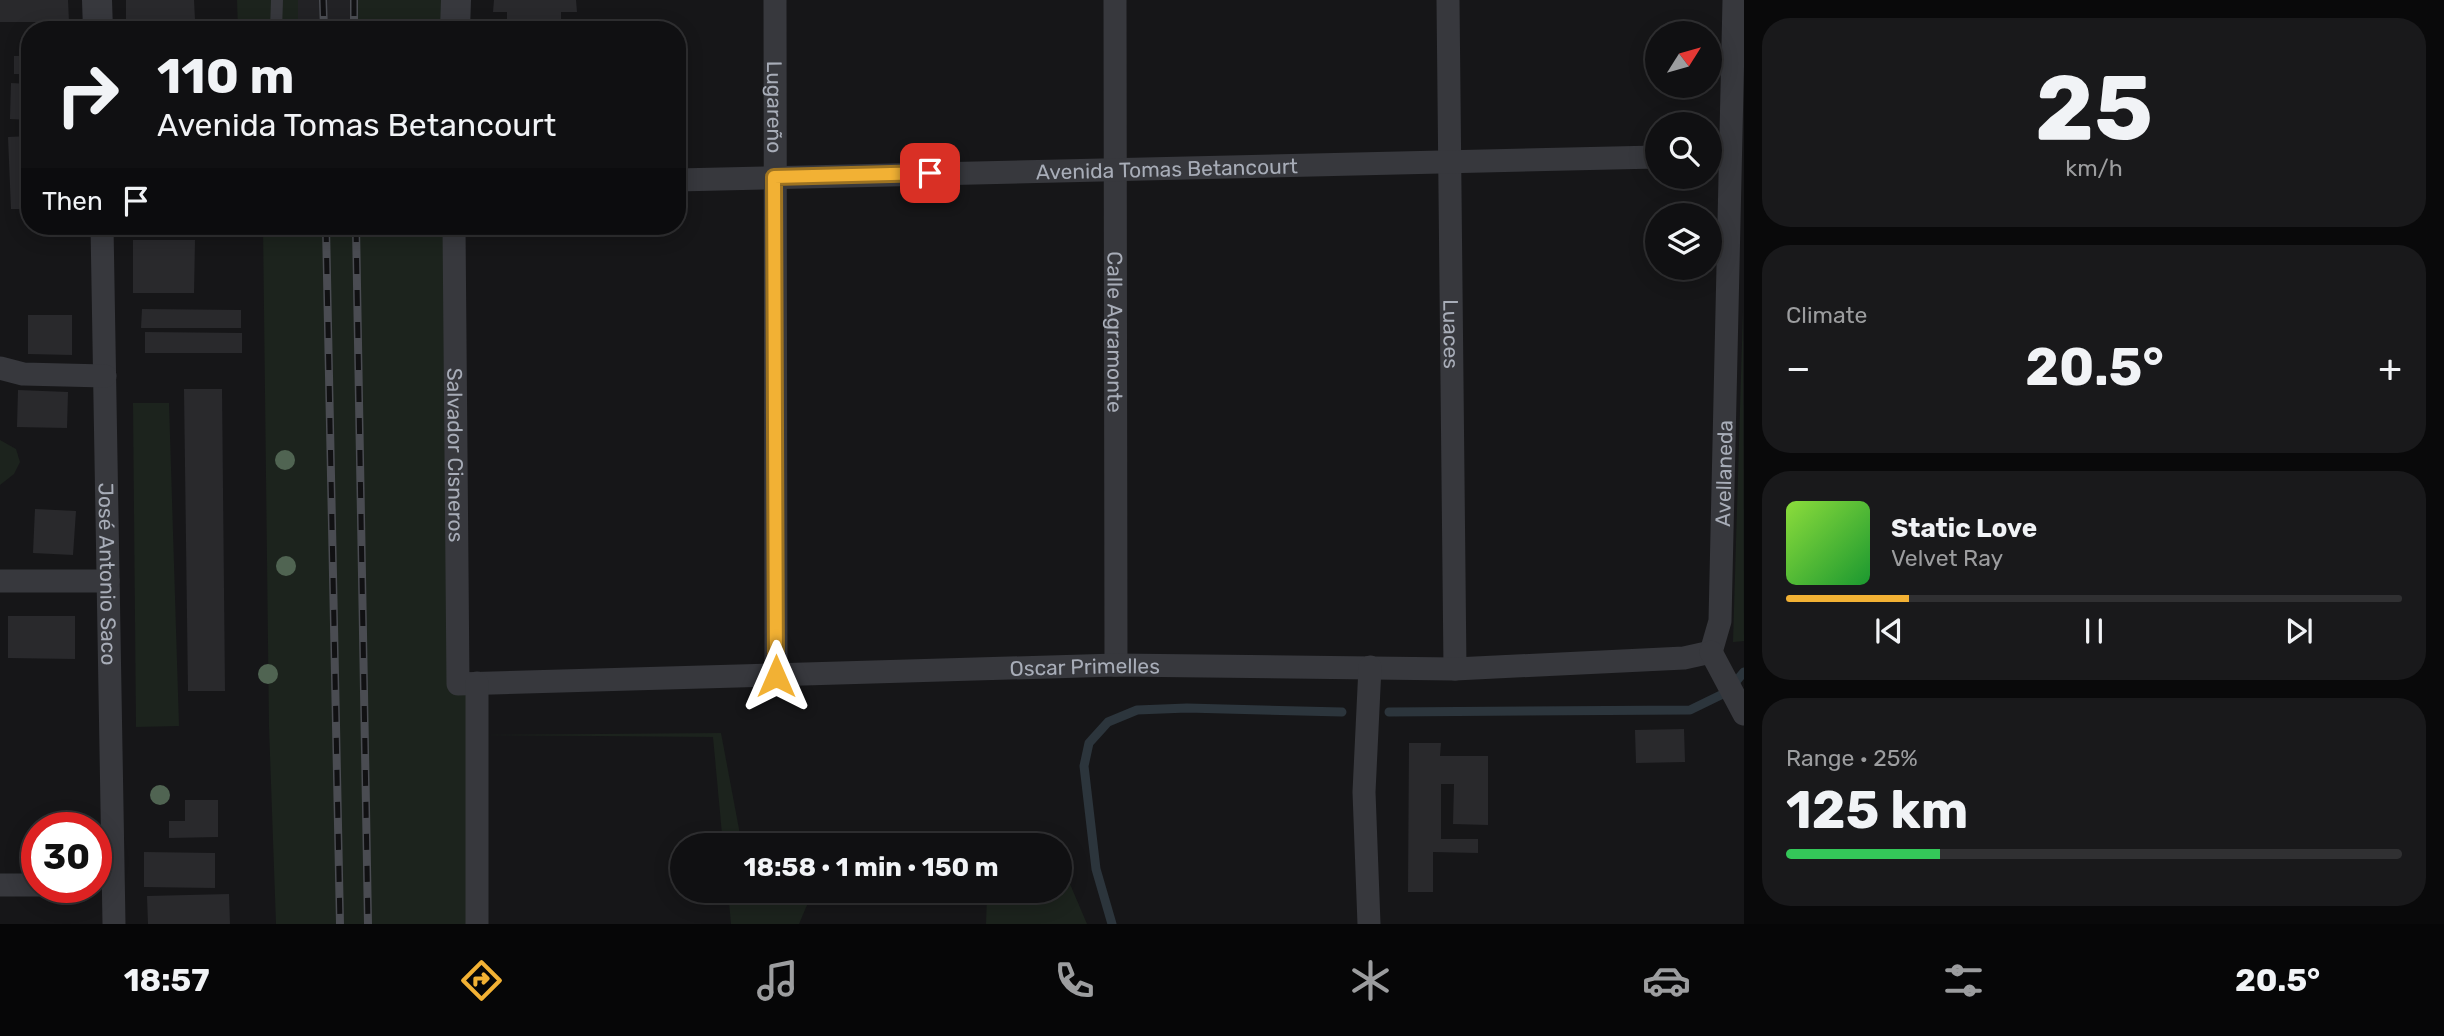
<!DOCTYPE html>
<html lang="en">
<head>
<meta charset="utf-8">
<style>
	body { margin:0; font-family:Rubik,sans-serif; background:#19191b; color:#f1f3f6; height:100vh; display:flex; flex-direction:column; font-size:26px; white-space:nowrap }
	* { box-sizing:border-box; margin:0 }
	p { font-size:23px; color:#9c9d9f }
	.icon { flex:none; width:38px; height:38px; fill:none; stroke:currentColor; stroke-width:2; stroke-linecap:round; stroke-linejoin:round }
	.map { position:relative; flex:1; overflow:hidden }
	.panel { display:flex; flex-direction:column; gap:18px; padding:18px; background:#09090a; width:700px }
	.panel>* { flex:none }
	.hud { position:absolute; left:21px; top:21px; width:665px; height:214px; border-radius:28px; box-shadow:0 4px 18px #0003,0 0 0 2px #303032; background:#101012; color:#f1f3f6; overflow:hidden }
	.needle { width:46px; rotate:53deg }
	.tools { position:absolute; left:1645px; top:21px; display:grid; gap:14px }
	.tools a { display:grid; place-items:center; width:77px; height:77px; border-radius:50%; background:#101012; box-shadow:0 4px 18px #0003,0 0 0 2px #303032; font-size:35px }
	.speed { position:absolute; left:21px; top:812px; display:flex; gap:14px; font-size:35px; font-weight:700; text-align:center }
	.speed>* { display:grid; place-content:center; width:91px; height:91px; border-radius:50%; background:#101012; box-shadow:0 4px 18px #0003,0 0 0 2px #303032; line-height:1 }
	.speed .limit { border:10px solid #d22; background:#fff; color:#111 }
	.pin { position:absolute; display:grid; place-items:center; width:60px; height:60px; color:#fff; margin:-30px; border-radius:14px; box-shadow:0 4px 10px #0006 }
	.me { position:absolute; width:77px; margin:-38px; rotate:0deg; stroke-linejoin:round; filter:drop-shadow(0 0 5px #0008) }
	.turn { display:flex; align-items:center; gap:24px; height:147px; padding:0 21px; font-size:32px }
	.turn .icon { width:91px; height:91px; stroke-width:2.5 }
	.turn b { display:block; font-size:49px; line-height:60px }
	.then { display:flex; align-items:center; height:66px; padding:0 21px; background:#0003; gap:14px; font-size:26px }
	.big { font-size:52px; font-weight:700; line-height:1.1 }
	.panel .card { flex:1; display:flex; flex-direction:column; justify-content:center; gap:10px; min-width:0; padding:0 24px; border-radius:28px; background:#19191b }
	.panel .dial { align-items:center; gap:0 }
	.dial b { font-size:91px; line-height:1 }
	.song { display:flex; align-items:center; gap:21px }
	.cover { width:84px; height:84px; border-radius:10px; background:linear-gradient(135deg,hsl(90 70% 55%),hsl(130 70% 35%)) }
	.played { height:7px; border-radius:4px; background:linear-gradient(90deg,#f2b134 20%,#303032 20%) }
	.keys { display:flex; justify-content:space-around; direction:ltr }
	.heat { display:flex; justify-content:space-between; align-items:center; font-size:38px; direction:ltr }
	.charge { height:10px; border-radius:5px; background:linear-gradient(90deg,#34c759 25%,#303032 0) }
	.trip { position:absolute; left:670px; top:833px; width:402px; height:70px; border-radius:35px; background:#101012; box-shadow:0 4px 18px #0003,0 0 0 2px #303032; font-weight:700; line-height:70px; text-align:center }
	.menu { display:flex; height:112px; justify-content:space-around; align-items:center; background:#060607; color:#9c9d9f }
	.menu .icon { width:49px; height:49px }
	.menu .active { color:#f2b134 }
	.menu b { font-size:32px; color:#f1f3f6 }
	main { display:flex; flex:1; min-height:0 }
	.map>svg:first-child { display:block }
	.built { fill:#222225 }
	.green { fill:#1c231d }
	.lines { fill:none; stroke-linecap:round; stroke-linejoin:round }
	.stream { stroke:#2c353c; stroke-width:9 }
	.building { fill:#29292c }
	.service { stroke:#37383d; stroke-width:12 }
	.minor { stroke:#37383d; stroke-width:23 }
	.tertiary { stroke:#37383d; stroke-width:30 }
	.rail-casing { stroke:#4a4c52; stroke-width:8 }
	.rail { stroke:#111113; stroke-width:5; stroke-dasharray:16; stroke-linecap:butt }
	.tree { fill:#506452 }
	.route-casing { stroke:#9d7322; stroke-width:18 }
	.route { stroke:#f2b134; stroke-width:12 }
	.labels { text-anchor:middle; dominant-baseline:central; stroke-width:7; stroke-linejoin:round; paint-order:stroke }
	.street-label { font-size:21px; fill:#a8adb8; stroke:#111113 }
</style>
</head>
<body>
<main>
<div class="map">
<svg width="1744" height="924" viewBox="0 0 1744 924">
	<rect width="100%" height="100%" fill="#161618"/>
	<path class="built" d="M 298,0 L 380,0 L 381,30 L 298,30 Z"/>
	<g class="green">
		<path d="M 237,0 L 298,0 L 298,30 L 238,30 Z"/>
		<path d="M 351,0 L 456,0 L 455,30 L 350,30 Z"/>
		<path d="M 263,226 L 454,226 L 467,735 L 721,733 L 742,845 L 723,845 L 713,737 L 468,735 L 473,924 L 276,924 L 269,727 Z"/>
		<path d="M 1743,309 L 1744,641 L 1733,642 Z"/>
		<path d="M 133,403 L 169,403 L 179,726 L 136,727 Z"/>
		<path d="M 0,440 L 16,449 L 20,462 L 14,474 L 0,485 Z"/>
		<path d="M 1061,884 L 1070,884 L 1087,924 L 986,924 L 987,896 L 902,891 L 1060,891 Z"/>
		<path d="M 728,891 L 813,891 L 799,924 L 731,924 Z"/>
	</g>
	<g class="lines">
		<g class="stream">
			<path d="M 1389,712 L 1690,710 L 1727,692 L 1744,672"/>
			<path d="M 1112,924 L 1096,869 L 1084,766 L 1089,743 L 1108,722 L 1137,710 L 1187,708 L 1342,712"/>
		</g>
	</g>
	<g class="building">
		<path d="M 0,0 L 68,0 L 69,22 L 0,22 Z"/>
		<path d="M 126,0 L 194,0 L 195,20 L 126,21 Z"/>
		<path d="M 494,0 L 576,0 L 577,12 L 561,12 L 561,30 L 507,30 L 507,12 L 493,12 Z"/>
		<path d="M 25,37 L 30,37 L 30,74 L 14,74 L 14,56 L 25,56 Z"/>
		<path d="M 11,83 L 30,84 L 30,120 L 10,119 Z"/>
		<path d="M 30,136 L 30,209 L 11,209 L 8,137 Z"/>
		<path d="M 133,240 L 195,240 L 194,293 L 133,293 Z"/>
		<path d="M 142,309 L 241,310 L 241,328 L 141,328 Z"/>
		<path d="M 28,315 L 72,315 L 72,355 L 28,354 Z"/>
		<path d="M 145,332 L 242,333 L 242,353 L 145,353 Z"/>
		<path d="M 184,389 L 222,389 L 225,691 L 188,691 Z"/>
		<path d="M 18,390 L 68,392 L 67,428 L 17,427 Z"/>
		<path d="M 35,509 L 76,511 L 73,555 L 33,553 Z"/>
		<path d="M 8,616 L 75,616 L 75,659 L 8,658 Z"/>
		<path d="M 1684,729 L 1685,762 L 1636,763 L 1635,730 Z"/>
		<path d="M 1409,743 L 1441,743 L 1440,756 L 1488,756 L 1488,825 L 1453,824 L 1454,784 L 1441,784 L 1441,839 L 1478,839 L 1478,853 L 1433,852 L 1433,892 L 1408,892 Z"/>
		<path d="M 185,800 L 218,800 L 218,837 L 169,838 L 169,821 L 185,821 Z"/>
		<path d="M 144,852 L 215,853 L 215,888 L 144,887 Z"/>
		<path d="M 229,894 L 230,924 L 148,924 L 147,896 Z"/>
	</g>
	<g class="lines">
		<path class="service" d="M 276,30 L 277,0"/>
		<g class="minor">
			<path id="s1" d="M 775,0 L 776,676"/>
			<path id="s2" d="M 1115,0 L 1116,665"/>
			<path id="s3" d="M 1448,0 L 1455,669"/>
			<path id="s4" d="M 677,180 L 1657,157"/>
			<path id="s5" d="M 102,226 L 114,924"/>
			<path id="s6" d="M 454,226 L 458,684 L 1116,665 L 1455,669 L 1684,658 L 1711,652"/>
			<path d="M 0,368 L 23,374 L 105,376"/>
			<path d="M 0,581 L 108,581"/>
			<path id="s7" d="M 1711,652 L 1720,621 L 1734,0"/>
			<path d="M 1711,652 L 1744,714"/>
			<path d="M 0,885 L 37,885"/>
			<path d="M 477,924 L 477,683"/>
			<path d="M 1369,924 L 1364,792 L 1370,667"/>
		</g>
		<g class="tertiary">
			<path d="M 97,0 L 98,30"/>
			<path d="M 455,30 L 456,0"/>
		</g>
		<g class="rail-casing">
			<g id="rail">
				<path d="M 323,0 L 324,30"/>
				<path d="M 354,0 L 354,30"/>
				<path d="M 326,226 L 340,924"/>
				<path d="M 356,226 L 368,924"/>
			</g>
		</g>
		<use href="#rail" class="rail"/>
	</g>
	<g class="tree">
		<circle cx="285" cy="460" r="10"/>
		<circle cx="286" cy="566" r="10"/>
		<circle cx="268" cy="674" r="10"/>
		<circle cx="160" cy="795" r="10"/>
	</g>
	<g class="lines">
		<g class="route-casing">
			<path id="route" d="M 776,676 L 774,177 L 930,173"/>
		</g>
		<use href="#route" class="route"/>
	</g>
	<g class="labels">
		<g class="street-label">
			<text stroke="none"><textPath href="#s1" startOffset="107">Lugareño</textPath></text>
			<text stroke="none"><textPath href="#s4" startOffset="490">Avenida Tomas Betancourt</textPath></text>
			<text stroke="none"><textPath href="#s2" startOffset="332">Calle Agramonte</textPath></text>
			<text stroke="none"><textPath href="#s3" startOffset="334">Luaces</textPath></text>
			<text stroke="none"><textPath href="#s6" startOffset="229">Salvador Cisneros</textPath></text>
			<text stroke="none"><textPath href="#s7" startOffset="180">Avellaneda</textPath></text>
			<text stroke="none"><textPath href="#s5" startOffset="348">José Antonio Saco</textPath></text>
			<text stroke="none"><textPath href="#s6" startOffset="1085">Oscar Primelles</textPath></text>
		</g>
	</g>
</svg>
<div class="tools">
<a><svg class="needle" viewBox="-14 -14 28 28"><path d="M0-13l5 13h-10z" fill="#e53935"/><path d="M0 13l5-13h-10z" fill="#9c9d9f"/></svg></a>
<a><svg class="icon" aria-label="search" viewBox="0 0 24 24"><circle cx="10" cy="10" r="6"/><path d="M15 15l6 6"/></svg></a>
<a><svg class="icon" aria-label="layers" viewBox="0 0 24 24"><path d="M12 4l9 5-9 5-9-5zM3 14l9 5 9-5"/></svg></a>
</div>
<div class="speed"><div class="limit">30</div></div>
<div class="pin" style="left:930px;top:173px;background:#d93025"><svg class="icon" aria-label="arrive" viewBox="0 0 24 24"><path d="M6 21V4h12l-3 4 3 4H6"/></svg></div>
<svg class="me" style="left:776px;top:676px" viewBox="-20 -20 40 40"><path d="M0-17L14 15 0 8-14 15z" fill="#f2b134" stroke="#fff" stroke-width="4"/></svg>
<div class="trip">18:58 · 1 min · 150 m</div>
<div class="hud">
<div class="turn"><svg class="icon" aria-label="right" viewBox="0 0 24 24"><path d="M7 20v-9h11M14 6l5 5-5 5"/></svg><div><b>110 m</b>Avenida Tomas Betancourt</div></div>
<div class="then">Then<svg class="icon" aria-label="arrive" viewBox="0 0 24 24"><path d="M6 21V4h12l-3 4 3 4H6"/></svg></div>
</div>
</div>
<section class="panel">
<div class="card dial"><b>25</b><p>km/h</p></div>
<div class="card"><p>Climate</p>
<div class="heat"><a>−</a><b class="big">20.5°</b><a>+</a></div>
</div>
<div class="card">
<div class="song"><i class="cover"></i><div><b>Static Love</b><p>Velvet Ray</p></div></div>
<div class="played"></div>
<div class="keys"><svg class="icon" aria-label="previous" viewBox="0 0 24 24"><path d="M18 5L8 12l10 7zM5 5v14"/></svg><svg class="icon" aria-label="pause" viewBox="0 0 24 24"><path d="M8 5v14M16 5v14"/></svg><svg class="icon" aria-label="next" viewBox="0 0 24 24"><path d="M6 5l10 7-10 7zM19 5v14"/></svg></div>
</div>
<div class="card"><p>Range · 25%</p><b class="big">125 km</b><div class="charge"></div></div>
</section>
</main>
<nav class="menu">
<b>18:57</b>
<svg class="icon active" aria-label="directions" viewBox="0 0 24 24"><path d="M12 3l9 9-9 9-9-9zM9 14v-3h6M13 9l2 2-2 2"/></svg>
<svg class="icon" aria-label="music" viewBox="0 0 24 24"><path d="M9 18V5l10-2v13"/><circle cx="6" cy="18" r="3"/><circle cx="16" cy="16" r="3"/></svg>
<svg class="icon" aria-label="phone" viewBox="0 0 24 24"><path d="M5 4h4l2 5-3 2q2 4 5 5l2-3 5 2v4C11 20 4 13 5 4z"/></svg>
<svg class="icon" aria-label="climate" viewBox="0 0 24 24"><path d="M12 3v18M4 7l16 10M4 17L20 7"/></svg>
<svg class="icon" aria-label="car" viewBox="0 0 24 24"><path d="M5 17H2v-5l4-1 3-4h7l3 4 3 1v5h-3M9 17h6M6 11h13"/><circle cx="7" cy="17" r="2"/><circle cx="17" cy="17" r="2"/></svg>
<svg class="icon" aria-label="filters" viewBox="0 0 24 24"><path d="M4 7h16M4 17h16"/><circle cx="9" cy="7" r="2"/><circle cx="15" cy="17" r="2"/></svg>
<b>20.5°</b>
</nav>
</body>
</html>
